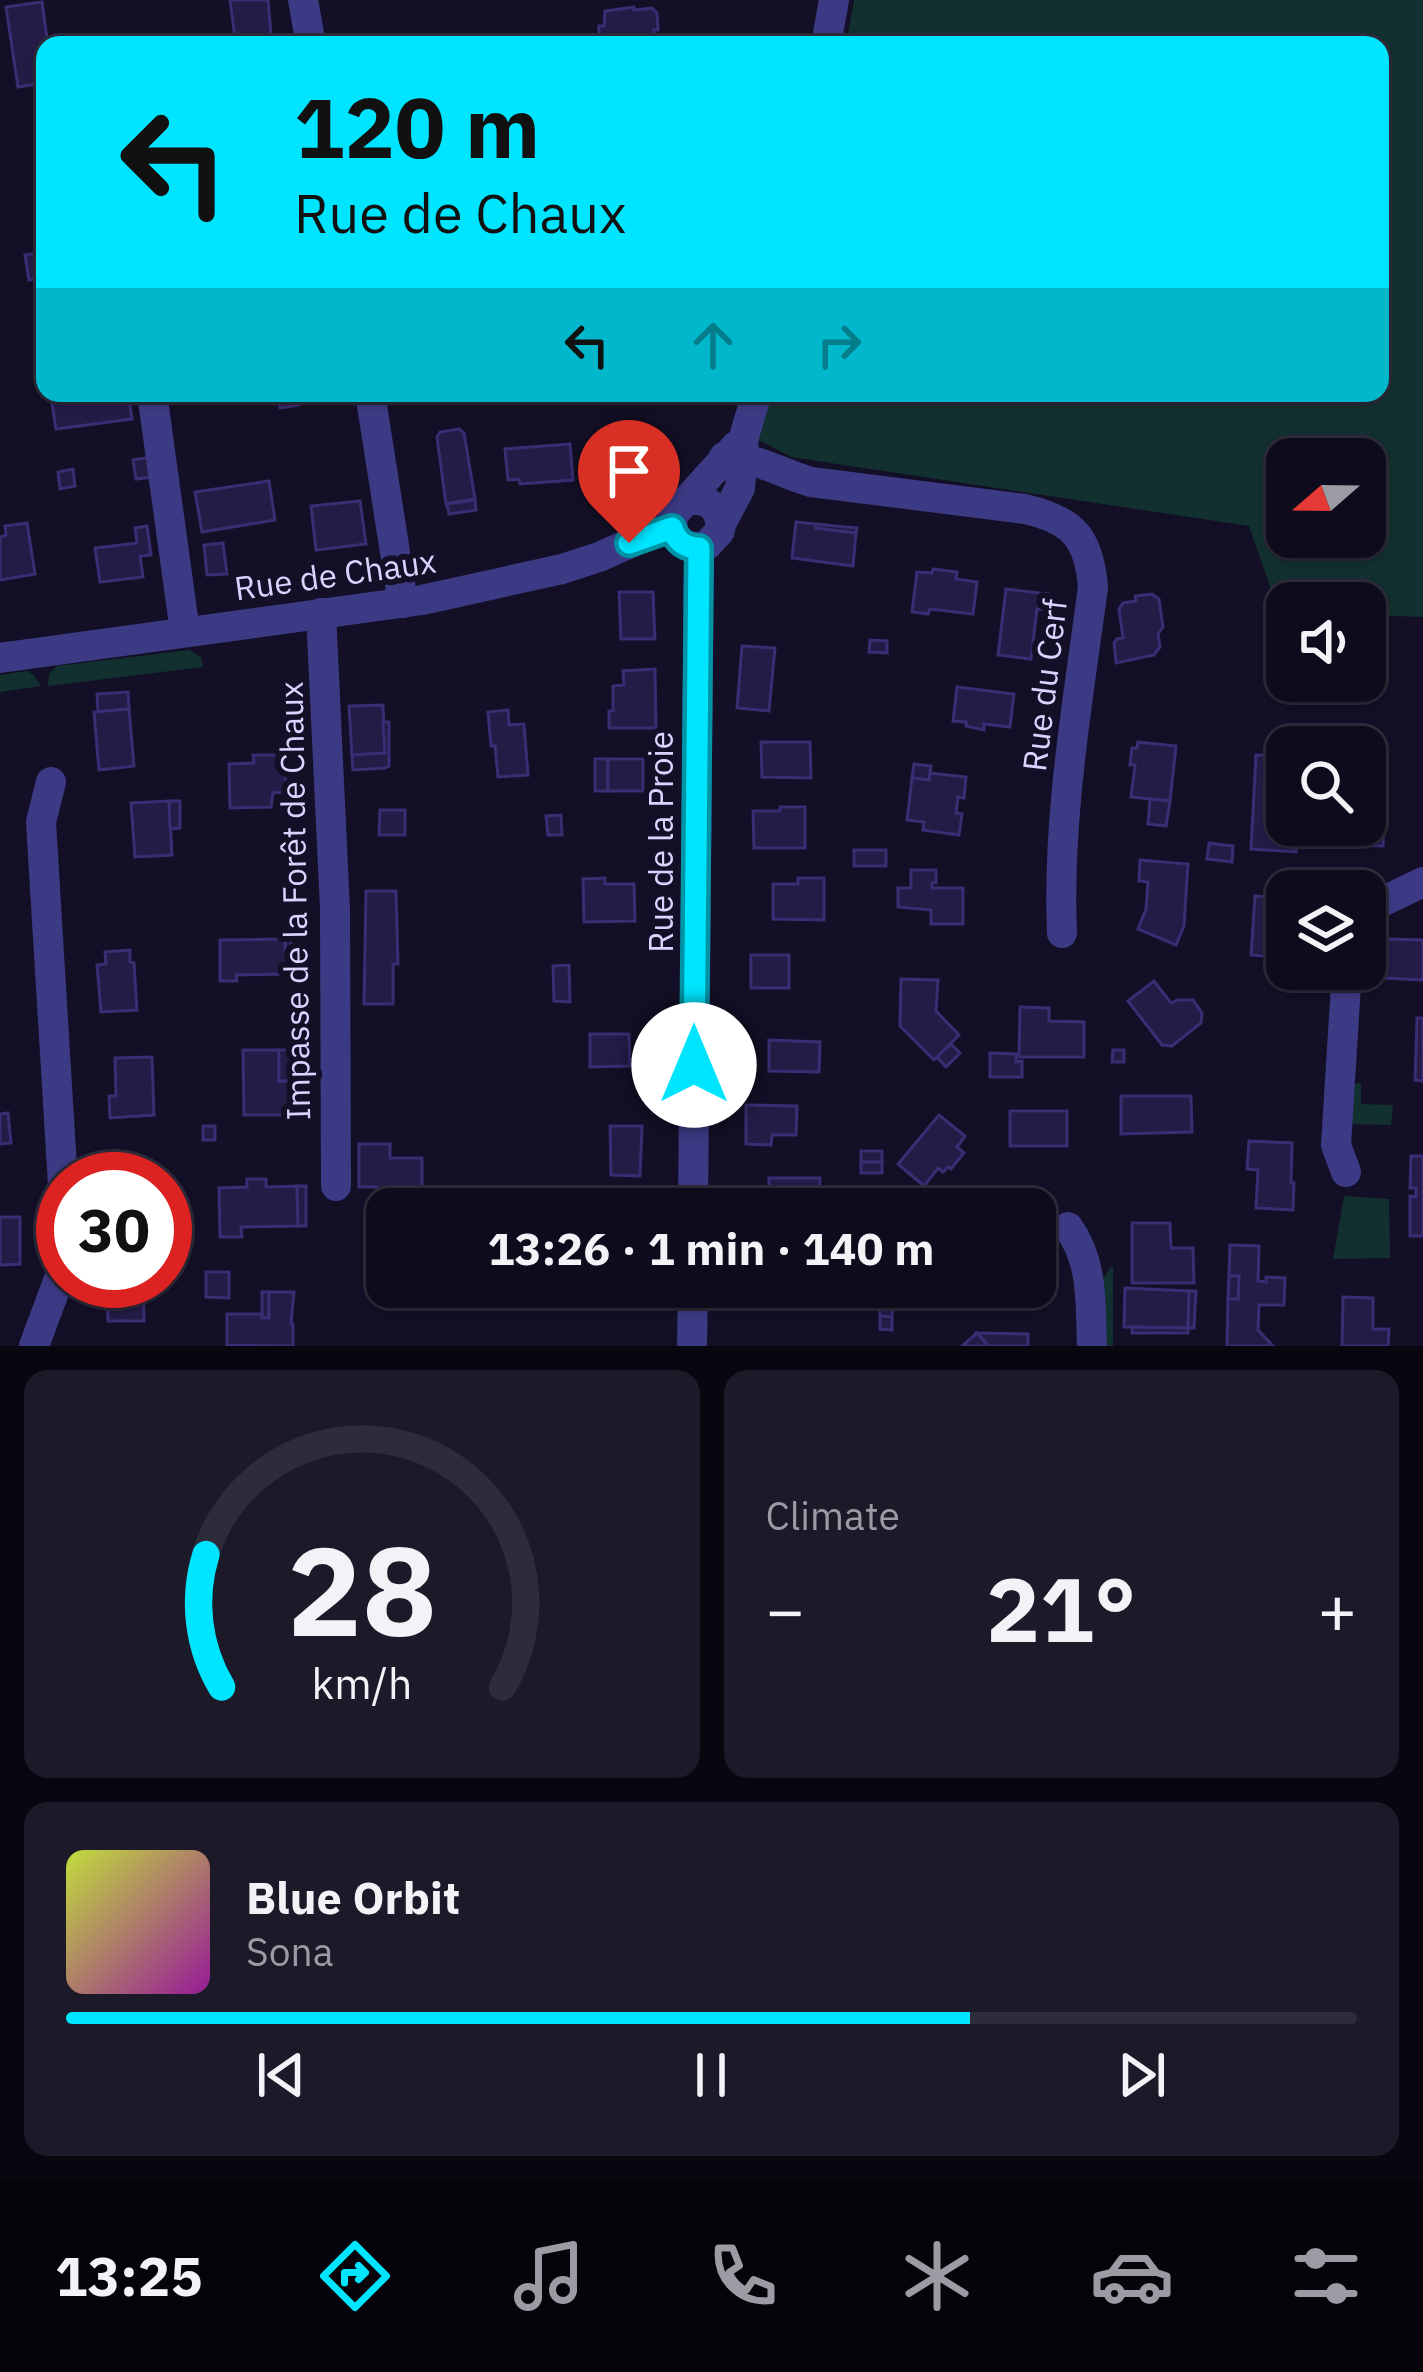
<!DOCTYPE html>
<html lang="en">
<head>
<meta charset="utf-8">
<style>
	body { margin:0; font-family:"IBM Plex Sans",sans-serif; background:#1c1929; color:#f1f3f6; height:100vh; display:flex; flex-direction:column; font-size:45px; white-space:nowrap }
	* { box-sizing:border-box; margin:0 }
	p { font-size:39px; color:#9b9ba3 }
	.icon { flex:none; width:66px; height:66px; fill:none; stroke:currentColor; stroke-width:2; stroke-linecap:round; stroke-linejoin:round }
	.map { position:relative; height:1346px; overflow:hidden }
	.drawer { display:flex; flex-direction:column; gap:24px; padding:24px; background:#08060f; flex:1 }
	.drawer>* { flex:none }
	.guide { position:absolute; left:36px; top:36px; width:1353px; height:366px; border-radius:24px; box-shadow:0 3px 9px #0004,0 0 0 3px #2e2b3b; background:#00e5ff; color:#111; overflow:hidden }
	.needle { width:78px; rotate:250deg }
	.buttons { position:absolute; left:1266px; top:438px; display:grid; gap:24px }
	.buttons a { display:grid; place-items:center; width:120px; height:120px; border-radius:24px; background:#0e0b1c; box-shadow:0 3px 9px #0004,0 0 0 3px #2e2b3b; font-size:60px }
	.speed { position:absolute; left:36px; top:1152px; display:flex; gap:24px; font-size:60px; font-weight:700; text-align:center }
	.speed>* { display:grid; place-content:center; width:156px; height:156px; border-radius:50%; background:#0e0b1c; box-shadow:0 3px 9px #0004,0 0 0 3px #2e2b3b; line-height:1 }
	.speed .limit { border:18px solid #d22; background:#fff; color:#111 }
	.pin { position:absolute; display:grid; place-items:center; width:102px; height:102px; color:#fff; margin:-123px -51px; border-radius:50% 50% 50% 0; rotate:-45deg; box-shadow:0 0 12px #0007 }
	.pin .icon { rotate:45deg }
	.me { position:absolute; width:132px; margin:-66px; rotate:0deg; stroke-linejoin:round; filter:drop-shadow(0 0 9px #0008) }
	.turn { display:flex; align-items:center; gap:42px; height:252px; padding:0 60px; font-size:54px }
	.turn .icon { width:156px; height:156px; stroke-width:2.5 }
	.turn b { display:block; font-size:84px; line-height:102px }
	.lanes { display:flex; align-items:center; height:114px; padding:0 60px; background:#0003; justify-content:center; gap:60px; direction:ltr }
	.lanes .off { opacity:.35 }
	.big { font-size:90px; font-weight:700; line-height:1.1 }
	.drawer .tile { flex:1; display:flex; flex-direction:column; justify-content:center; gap:18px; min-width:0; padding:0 42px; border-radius:24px; background:#1c1929 }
	.drawer .dial { align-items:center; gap:0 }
	.dial svg { height:312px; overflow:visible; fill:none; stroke:#2e2b3b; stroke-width:7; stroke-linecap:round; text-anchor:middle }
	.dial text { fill:#f1f3f6; stroke:none }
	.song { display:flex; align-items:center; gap:36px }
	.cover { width:144px; height:144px; border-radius:18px; background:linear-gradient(135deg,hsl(70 70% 55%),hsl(300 70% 35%)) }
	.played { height:12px; border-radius:6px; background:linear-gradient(90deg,#00e5ff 70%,#2e2b3b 70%) }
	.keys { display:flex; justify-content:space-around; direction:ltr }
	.heat { display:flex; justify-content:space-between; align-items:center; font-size:66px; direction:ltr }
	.drawer .tiles { flex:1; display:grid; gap:24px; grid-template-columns:1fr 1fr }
	.tile:last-child { grid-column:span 2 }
	.trip { position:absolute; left:366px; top:1188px; width:690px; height:120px; border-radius:24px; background:#0e0b1c; box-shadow:0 3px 9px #0004,0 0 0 3px #2e2b3b; font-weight:700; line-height:120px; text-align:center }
	.tab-bar { display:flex; height:192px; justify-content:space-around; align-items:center; background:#06040b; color:#9b9ba3 }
	.tab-bar .icon { width:84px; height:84px }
	.tab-bar .on { color:#00e5ff }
	.tab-bar b { font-size:54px; color:#f1f3f6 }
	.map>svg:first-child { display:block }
	.green { fill:#12302f; fill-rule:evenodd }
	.building { fill:#241b47; stroke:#3b2d73; stroke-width:3 }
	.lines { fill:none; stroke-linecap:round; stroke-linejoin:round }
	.minor { stroke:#3d3a85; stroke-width:30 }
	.route-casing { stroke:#0095a6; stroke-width:30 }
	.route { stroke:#00e5ff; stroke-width:21 }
	.labels { text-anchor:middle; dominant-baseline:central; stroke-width:12; stroke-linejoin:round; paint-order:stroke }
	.street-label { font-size:33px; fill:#d9d4ff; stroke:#130f26 }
</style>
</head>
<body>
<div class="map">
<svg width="1423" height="1346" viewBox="0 0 1423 1346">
	<rect width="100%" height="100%" fill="#130f26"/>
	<g class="green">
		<path d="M 854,0 L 1423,0 L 1423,617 L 1365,615 L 1365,603 L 1287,603 L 1287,613 L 1279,612 L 1249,526 L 791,457 L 759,440 L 772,393 L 1380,393 L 1380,45 L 846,45 ZM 1287,459 L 1365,459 L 1365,537 L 1287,537 Z"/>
		<path d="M 189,650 L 201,657 L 203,667 L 48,686 L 49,674 L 57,666 Z"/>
		<path d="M 27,671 L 34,675 L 41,686 L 0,692 L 0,675 Z"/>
		<path d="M 1357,1083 L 1361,1083 L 1361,1104 L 1393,1105 L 1391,1125 L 1348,1124 L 1353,1086 Z"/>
		<path d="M 1344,1196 L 1389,1199 L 1390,1258 L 1333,1259 Z"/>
		<path d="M 1113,1266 L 1113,1346 L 1101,1346 C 1101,1322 1093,1282 1113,1266 Z"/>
	</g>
	<g class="building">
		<path d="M 230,0 L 268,0 L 272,45 L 236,45 Z"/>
		<path d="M 42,2 L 48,45 L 45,45 L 45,83 L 18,87 L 6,7 Z"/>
		<path d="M 634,7 L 634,10 L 652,8 L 657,13 L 658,30 L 654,30 L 654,36 L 667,35 L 667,45 L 594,45 L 593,39 L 599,39 L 599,26 L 604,26 L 605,11 Z"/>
		<path d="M 45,247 L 45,284 L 43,284 L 42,278 L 29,280 L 25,255 L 38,253 L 37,248 Z"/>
		<path d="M 128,393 L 132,419 L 56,429 L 51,397 L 67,393 Z"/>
		<path d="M 277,393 L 297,393 L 299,405 L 280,408 Z"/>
		<path d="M 459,429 L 464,433 L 475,499 L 446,504 L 437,437 L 440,432 Z"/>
		<path d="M 570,444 L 573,480 L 520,484 L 519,479 L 508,480 L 505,449 Z"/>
		<path d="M 152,457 L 155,477 L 136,479 L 133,460 Z"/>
		<path d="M 73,469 L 75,486 L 60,489 L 58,472 Z"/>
		<path d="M 269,481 L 275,520 L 202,532 L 195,492 Z"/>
		<path d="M 475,500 L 476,510 L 449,514 L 447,504 Z"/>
		<path d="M 360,501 L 366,544 L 316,550 L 311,506 Z"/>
		<path d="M 796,522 L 816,524 L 816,528 L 856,533 L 853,566 L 792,558 Z"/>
		<path d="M 27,523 L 35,574 L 0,580 L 0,537 L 6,535 L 5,526 Z"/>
		<path d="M 816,524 L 857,528 L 856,533 L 816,528 Z"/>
		<path d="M 147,526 L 151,555 L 140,556 L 143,577 L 100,582 L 95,548 L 137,543 L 135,528 Z"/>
		<path d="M 223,543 L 227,574 L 207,575 L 204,545 Z"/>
		<path d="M 933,569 L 957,572 L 956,579 L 977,582 L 973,614 L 930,609 L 928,614 L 912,612 L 917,572 L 932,573 Z"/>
		<path d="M 1006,589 L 1049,594 L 1048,610 L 1037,609 L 1031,659 L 998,655 Z"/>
		<path d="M 619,592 L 653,592 L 655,639 L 621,639 Z"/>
		<path d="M 1152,594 L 1159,599 L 1163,627 L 1158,634 L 1160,647 L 1154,655 L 1116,663 L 1114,643 L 1117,639 L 1123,638 L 1119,609 L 1123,603 L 1136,601 L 1135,596 Z"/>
		<path d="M 870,640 L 887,641 L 887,653 L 869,652 Z"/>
		<path d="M 742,646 L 775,648 L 769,711 L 737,708 Z"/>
		<path d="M 655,669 L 656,728 L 609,728 L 609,711 L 613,711 L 613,686 L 624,685 L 623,671 Z"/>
		<path d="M 1313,681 L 1350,681 L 1345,700 L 1310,690 Z"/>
		<path d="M 957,687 L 1014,694 L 1010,727 L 984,724 L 984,730 L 966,726 L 966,722 L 953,721 Z"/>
		<path d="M 128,692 L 129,709 L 98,712 L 97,694 Z"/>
		<path d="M 383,705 L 385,753 L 352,755 L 349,706 Z"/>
		<path d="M 129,709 L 134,766 L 99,770 L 94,712 Z"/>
		<path d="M 508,710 L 509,725 L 524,724 L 528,775 L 498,777 L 495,746 L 491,746 L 488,712 Z"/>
		<path d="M 383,722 L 389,722 L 389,766 L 385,768 L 353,770 L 352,755 L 385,753 Z"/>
		<path d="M 761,742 L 810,742 L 811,778 L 762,777 Z"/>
		<path d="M 1138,742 L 1176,746 L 1170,801 L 1131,797 L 1135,765 L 1130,765 L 1132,748 L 1137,748 Z"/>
		<path d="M 253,755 L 285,755 L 286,792 L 273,793 L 271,807 L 230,808 L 229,764 L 254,763 Z"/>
		<path d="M 1256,755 L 1287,756 L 1287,825 L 1297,825 L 1296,852 L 1251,849 Z"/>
		<rect x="595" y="759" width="13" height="32"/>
		<rect x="608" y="759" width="35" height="32"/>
		<path d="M 914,764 L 931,766 L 929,780 L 912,778 Z"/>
		<path d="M 930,773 L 966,777 L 964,798 L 958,797 L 956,813 L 962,814 L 959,835 L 923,830 L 924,822 L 907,820 L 912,778 L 929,780 Z"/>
		<path d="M 1365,780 L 1386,781 L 1383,846 L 1347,845 L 1348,825 L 1365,825 Z"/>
		<path d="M 1150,799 L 1170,801 L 1166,826 L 1148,824 Z"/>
		<path d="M 169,801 L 172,855 L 135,857 L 131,803 Z"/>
		<path d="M 169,801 L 180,801 L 180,828 L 170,829 Z"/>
		<path d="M 780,807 L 805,807 L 805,848 L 754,848 L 753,811 L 780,811 Z"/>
		<path d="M 380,810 L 405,810 L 405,835 L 379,835 Z"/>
		<path d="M 561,815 L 562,835 L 548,835 L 546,816 Z"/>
		<path d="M 1209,843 L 1233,846 L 1232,862 L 1207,859 Z"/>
		<rect x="854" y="850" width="32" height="16"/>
		<path d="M 1140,860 L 1188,864 L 1184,926 L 1176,945 L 1138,929 L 1146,909 L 1148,882 L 1139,881 Z"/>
		<path d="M 911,870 L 936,870 L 936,883 L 932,883 L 932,888 L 963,888 L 963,924 L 931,924 L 931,910 L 898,907 L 898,888 L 911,888 Z"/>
		<path d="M 605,878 L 605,884 L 634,884 L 635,921 L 584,922 L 583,879 Z"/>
		<path d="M 798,878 L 824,878 L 824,920 L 773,919 L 773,884 L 798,884 Z"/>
		<path d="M 366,891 L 396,891 L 398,964 L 393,964 L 393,1004 L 364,1004 Z"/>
		<path d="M 1255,896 L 1287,898 L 1285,942 L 1287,942 L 1287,958 L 1251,955 Z"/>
		<path d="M 285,939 L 286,974 L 236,975 L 237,981 L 220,981 L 220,940 Z"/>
		<path d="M 285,939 L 291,939 L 291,974 L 286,974 Z"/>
		<path d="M 1387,939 L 1423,940 L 1423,980 L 1385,978 Z"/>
		<path d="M 130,950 L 130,962 L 134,963 L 137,1010 L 101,1012 L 97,965 L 106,964 L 105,952 Z"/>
		<rect x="751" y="955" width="38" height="33"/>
		<path d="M 569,965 L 570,1002 L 554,1001 L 553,966 Z"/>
		<path d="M 901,979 L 938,980 L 936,1011 L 959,1035 L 934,1060 L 900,1026 Z"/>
		<path d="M 1154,981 L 1171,1003 L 1177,1000 L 1193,1000 L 1202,1013 L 1201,1023 L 1172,1046 L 1162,1045 L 1128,1001 Z"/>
		<path d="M 1020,1007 L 1049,1008 L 1049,1021 L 1084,1022 L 1084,1057 L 1019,1057 Z"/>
		<path d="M 1417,1018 L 1423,1018 L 1423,1081 L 1415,1080 Z"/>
		<path d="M 590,1034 L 629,1034 L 630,1066 L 590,1067 Z"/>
		<path d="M 769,1040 L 820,1042 L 819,1072 L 769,1071 Z"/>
		<path d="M 951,1044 L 960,1053 L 946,1067 L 937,1057 Z"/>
		<path d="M 243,1050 L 279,1050 L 279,1081 L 289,1081 L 290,1115 L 244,1115 Z"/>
		<path d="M 279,1050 L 290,1050 L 289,1081 L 279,1081 Z"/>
		<path d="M 1113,1050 L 1124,1050 L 1124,1062 L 1112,1062 Z"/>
		<path d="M 990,1053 L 1016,1054 L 1016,1062 L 1022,1061 L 1022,1077 L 990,1077 Z"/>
		<path d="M 152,1057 L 154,1115 L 110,1118 L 109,1096 L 116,1096 L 115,1058 Z"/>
		<path d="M 726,1066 L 743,1067 L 742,1084 L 726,1083 Z"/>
		<path d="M 1121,1096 L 1191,1096 L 1192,1132 L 1121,1134 Z"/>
		<path d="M 746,1105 L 797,1106 L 796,1135 L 772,1135 L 771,1145 L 746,1144 Z"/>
		<rect x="1010" y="1111" width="57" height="35"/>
		<path d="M 8,1113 L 11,1143 L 0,1144 L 0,1114 Z"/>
		<path d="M 939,1115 L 965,1136 L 957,1147 L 964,1153 L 951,1169 L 948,1167 L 943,1172 L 938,1168 L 924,1186 L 898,1164 Z"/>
		<rect x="203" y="1126" width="12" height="14"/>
		<path d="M 610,1126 L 642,1126 L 640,1176 L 611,1175 Z"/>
		<path d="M 1249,1141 L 1292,1143 L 1291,1183 L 1294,1183 L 1293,1210 L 1256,1208 L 1258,1170 L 1247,1169 Z"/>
		<path d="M 359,1144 L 390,1144 L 390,1158 L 422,1158 L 422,1187 L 403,1187 L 404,1209 L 387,1209 L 387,1218 L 377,1218 L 377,1187 L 359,1187 Z"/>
		<rect x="861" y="1151" width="21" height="11"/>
		<path d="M 1411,1156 L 1423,1156 L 1423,1236 L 1410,1236 L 1410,1196 L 1416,1197 L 1416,1188 L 1410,1188 Z"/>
		<rect x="861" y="1162" width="21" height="11"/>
		<path d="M 138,1169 L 138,1179 L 157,1179 L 112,1179 L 111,1170 Z"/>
		<path d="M 769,1178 L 820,1178 L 819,1208 L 768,1209 Z"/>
		<path d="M 247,1179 L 266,1179 L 266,1187 L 297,1186 L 298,1226 L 241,1227 L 242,1237 L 220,1237 L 219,1188 L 247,1187 Z"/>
		<path d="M 297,1186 L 306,1186 L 306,1226 L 298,1226 Z"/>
		<path d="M 0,1217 L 20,1217 L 20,1264 L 0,1265 Z"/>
		<path d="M 1132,1223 L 1170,1223 L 1171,1248 L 1193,1248 L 1194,1283 L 1132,1283 Z"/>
		<path d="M 1230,1245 L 1259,1246 L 1258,1281 L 1266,1282 L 1266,1277 L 1285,1278 L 1284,1305 L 1259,1305 L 1258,1330 L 1273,1346 L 1227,1346 L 1228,1299 L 1238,1299 L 1239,1276 L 1229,1276 Z"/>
		<path d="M 206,1272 L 229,1272 L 229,1298 L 206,1297 Z"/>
		<path d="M 1229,1276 L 1239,1276 L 1238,1299 L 1228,1299 Z"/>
		<path d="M 107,1281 L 143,1281 L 144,1321 L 108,1321 Z"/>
		<path d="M 1125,1288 L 1189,1291 L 1188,1328 L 1124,1327 Z"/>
		<path d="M 1189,1291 L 1196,1291 L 1194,1328 L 1188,1328 Z"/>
		<rect x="262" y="1292" width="7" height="26"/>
		<path d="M 269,1292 L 294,1292 L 291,1324 L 293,1324 L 293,1346 L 227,1345 L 227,1314 L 262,1314 L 262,1318 L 269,1318 Z"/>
		<path d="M 880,1296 L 893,1296 L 892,1317 L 880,1316 Z"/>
		<path d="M 1343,1297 L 1373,1298 L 1373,1329 L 1389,1329 L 1388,1346 L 1342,1346 Z"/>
		<path d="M 880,1316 L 892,1317 L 892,1330 L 880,1329 Z"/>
		<path d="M 1132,1327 L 1188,1328 L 1188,1333 L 1132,1333 Z"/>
		<path d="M 977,1333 L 989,1346 L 962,1346 Z"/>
		<path d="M 977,1333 L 1028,1334 L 1028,1346 L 989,1346 Z"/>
	</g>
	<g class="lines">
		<g class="minor">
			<path d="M 303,0 L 311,45"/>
			<path d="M 826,45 L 834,0"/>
			<path d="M 152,393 L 185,632"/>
			<path d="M 370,393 L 403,603"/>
			<path d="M 724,457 C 760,458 777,472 811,482 L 1025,509 C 1073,520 1089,538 1093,587 C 1078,701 1057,818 1062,933"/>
			<path d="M 687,501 C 708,496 722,509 720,531 L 706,546 C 684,551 669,537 673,515 L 736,446"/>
			<path d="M 721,524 L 740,488 L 744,437 L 757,393"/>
			<path d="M 321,613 L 335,909 L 336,1186"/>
			<path d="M 0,658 L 422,600 L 562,569 L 599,557 L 655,532 L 672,528"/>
			<path d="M 51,782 L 41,822 L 63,1185"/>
			<path d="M 1365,910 L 1423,882"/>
			<path d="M 1346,1172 L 1336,1145 L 1347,969"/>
			<path d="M 693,1209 L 699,548"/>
			<path d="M 1068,1227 C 1094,1263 1090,1303 1092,1346"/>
			<path d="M 34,1346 L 60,1276 L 63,1249"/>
			<path d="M 692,1346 L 693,1287"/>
		</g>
	</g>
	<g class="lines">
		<g class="route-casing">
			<path id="route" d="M 629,543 L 672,528 C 676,541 685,548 699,548 L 694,1065"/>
		</g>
		<use href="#route" class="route"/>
	</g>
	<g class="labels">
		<g class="street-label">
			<text transform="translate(335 574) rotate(-8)">Rue de Chaux</text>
			<text transform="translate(1044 685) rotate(-83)">Rue du Cerf</text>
			<text transform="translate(660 842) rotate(-90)">Rue de la Proie</text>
			<text transform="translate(294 901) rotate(-91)">Impasse de la Forêt de Chaux</text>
		</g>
	</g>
</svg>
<div class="buttons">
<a><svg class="needle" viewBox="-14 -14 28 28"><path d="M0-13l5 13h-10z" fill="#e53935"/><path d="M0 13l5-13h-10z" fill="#9b9ba3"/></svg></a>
<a><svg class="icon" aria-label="sound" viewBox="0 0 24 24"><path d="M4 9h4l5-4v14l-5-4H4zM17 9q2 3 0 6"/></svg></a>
<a><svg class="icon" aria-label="search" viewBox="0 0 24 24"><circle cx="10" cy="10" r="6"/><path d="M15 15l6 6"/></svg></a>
<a><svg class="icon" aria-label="layers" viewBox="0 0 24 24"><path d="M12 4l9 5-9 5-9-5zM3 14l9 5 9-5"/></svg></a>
</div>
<div class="speed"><div class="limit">30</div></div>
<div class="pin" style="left:629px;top:543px;background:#d93025"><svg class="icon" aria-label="arrive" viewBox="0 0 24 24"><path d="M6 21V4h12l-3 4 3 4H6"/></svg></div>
<svg class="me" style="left:694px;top:1065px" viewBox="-20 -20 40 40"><circle r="19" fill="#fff"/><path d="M0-13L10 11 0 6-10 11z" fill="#00e5ff"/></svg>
<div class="trip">13:26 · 1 min · 140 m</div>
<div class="guide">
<div class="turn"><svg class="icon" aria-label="left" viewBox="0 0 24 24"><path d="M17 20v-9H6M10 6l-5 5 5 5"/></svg><div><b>120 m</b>Rue de Chaux</div></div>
<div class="lanes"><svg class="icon" aria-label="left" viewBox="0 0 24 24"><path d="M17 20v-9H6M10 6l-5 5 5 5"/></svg><svg class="icon off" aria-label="ahead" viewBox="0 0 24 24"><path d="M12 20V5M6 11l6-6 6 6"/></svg><svg class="icon off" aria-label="right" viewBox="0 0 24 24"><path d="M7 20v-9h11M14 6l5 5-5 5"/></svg></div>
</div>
</div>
<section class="drawer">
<div class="tiles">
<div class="tile dial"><svg viewBox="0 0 100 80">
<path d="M14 69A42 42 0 1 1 86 69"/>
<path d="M14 69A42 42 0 0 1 10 35" stroke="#00e5ff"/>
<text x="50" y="56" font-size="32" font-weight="700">28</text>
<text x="50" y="72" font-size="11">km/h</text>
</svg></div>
<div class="tile"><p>Climate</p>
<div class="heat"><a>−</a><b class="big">21°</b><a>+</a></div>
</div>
<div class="tile">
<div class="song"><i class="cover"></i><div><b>Blue Orbit</b><p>Sona</p></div></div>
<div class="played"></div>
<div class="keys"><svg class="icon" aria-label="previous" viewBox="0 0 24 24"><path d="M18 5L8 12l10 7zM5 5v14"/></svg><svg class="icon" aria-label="pause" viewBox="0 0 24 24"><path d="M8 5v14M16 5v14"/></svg><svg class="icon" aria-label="next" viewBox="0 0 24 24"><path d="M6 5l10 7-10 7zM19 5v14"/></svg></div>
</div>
</div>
</section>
<nav class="tab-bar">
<b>13:25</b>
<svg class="icon on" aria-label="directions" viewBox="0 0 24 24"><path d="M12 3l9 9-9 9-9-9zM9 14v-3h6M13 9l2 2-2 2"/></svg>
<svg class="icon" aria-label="music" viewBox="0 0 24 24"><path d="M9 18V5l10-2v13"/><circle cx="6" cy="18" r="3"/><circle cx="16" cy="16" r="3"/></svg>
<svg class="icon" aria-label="phone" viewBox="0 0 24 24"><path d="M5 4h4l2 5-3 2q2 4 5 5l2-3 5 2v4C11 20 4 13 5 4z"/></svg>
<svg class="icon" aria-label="climate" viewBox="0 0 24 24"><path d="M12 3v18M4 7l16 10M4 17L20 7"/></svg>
<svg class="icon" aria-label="car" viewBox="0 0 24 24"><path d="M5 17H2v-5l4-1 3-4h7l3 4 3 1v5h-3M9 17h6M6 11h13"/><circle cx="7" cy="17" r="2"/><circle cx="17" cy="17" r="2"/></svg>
<svg class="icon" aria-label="filters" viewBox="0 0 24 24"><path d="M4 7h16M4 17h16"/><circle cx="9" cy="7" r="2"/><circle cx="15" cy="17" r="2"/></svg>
</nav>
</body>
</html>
